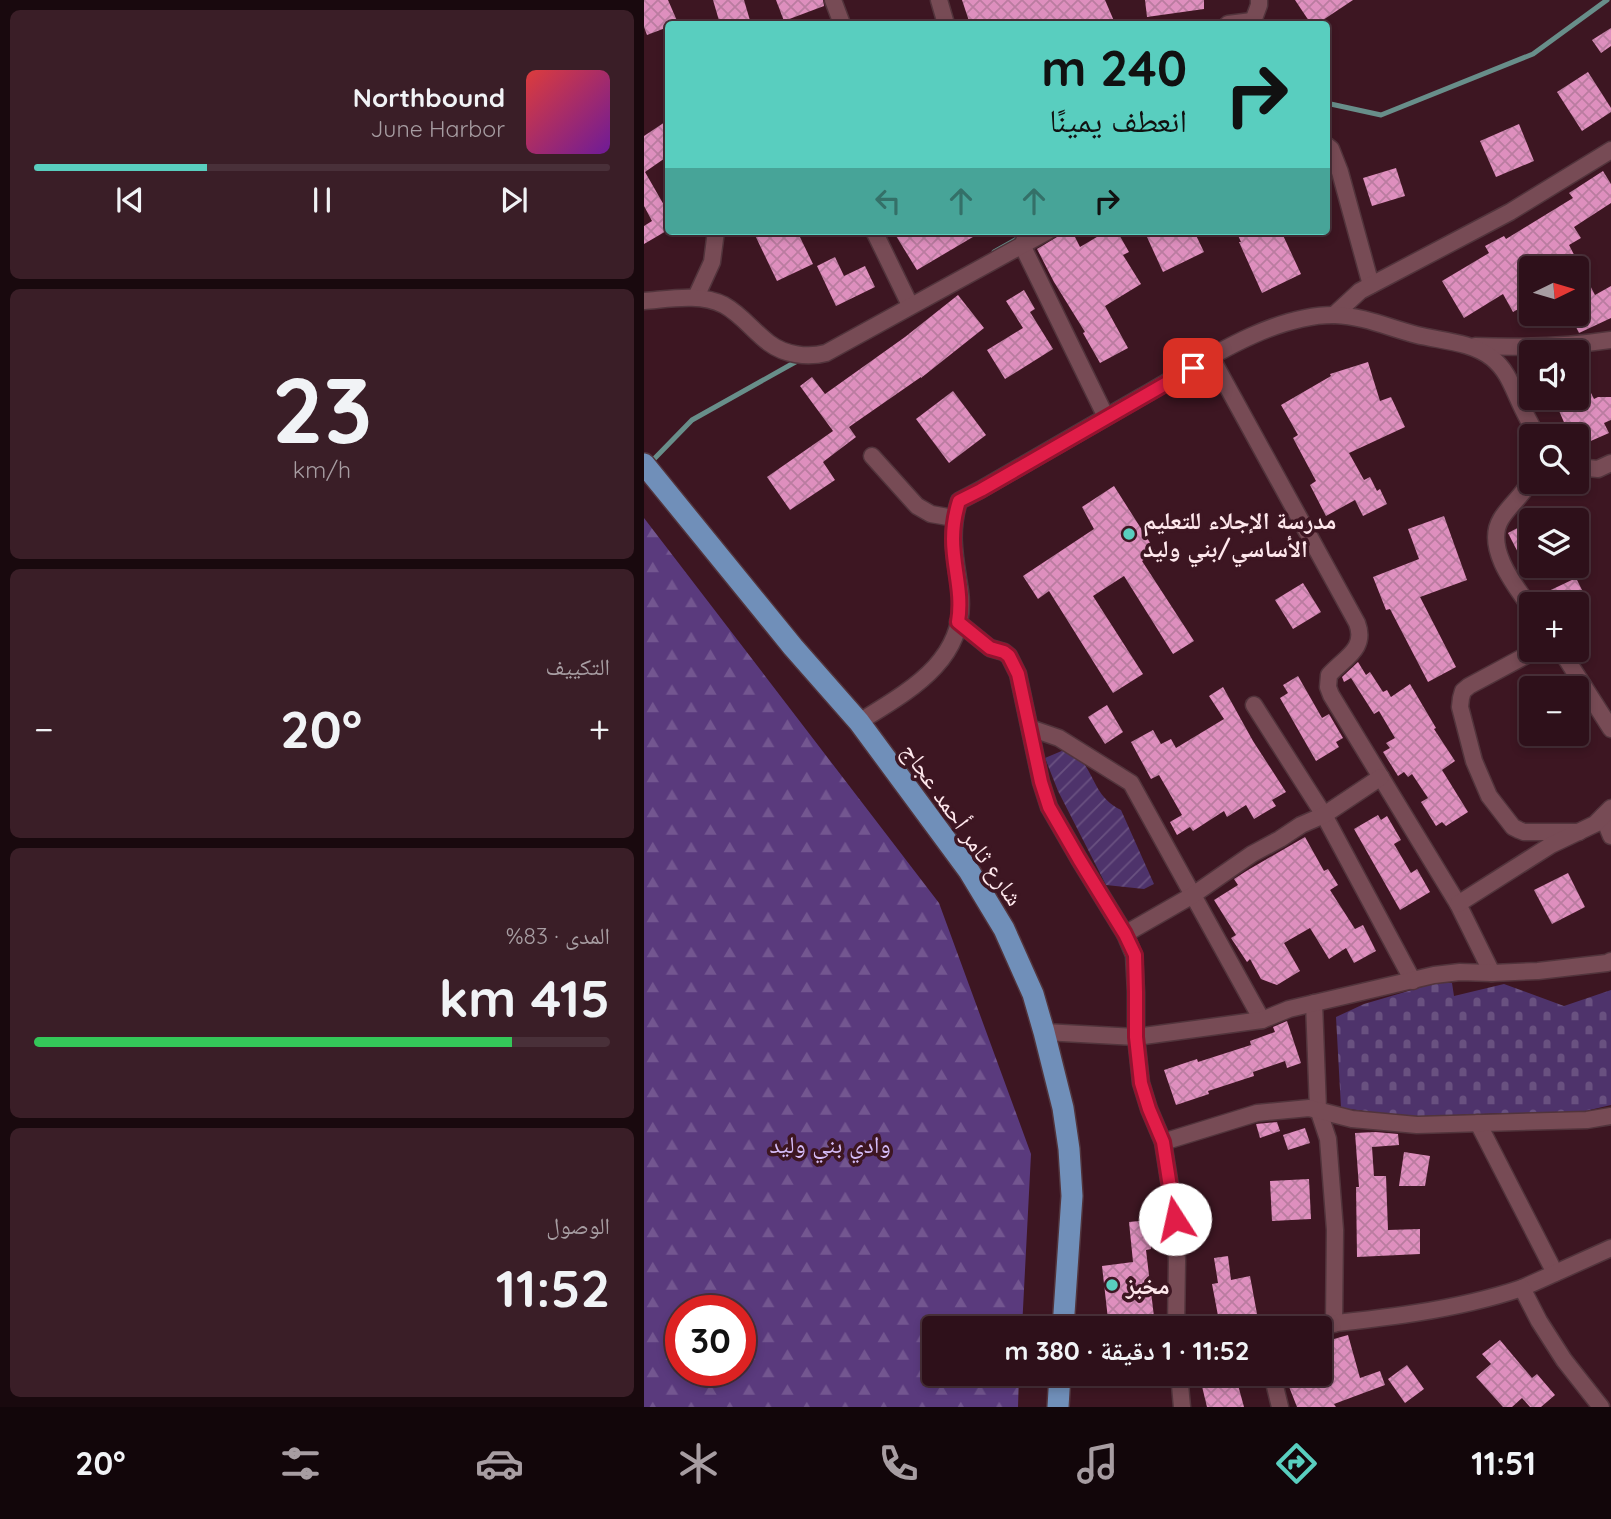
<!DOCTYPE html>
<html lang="ar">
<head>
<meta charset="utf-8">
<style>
	body { margin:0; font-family:Quicksand,"Noto Naskh Arabic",sans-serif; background:#3a1e27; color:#f1f3f6; direction:rtl; height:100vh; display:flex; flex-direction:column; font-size:26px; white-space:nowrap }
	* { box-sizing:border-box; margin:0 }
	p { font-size:23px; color:#a79da2 }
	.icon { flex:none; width:38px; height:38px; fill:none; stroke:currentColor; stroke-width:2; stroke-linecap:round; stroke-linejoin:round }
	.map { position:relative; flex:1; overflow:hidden; direction:ltr }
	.side { display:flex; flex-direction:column; gap:10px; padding:10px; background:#19090e; width:644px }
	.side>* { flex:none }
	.guide { position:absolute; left:21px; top:21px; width:665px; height:214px; border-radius:7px; box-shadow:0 4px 10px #0003,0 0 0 2px #493039; direction:rtl; background:#59cebf; color:#111; overflow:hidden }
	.needle { width:46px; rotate:85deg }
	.fabs { position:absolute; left:875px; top:256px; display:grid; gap:14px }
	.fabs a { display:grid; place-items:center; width:70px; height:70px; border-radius:7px; background:#2e101a; box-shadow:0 4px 10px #0003,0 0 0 2px #493039; font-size:35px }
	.speed { position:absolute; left:21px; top:1295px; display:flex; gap:14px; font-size:35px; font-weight:700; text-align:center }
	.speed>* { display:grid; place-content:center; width:91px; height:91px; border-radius:50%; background:#2e101a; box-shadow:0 4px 10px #0003,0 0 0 2px #493039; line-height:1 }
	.speed .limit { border:10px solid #d22; background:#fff; color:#111 }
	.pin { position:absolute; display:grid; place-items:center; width:60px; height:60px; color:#fff; margin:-30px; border-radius:14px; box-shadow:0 4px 10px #0006 }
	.me { position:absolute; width:77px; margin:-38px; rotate:350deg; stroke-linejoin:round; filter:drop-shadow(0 0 5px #0008) }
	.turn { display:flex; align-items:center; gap:24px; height:147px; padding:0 28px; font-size:32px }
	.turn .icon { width:91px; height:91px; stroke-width:2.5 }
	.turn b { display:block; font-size:49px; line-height:60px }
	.lanes { display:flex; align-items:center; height:66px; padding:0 28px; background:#0003; justify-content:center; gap:35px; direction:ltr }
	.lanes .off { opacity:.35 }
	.big { font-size:52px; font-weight:700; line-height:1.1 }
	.side .widget { flex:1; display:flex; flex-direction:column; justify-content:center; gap:10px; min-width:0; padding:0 24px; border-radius:10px; background:#3a1e27 }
	.side .dial { align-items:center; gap:0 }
	.dial b { font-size:91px; line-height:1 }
	.song { display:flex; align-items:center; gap:21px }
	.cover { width:84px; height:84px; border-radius:10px; background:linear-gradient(135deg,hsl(0 70% 55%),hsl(280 70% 35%)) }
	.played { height:7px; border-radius:4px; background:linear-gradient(90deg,#59cebf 30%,#493039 30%) }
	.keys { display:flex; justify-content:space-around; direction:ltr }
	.heat { display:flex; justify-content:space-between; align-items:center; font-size:38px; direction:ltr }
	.charge { height:10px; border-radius:5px; background:linear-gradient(90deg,#34c759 83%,#493039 0) }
	.trip { position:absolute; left:278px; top:1316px; width:410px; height:70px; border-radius:7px; background:#2e101a; box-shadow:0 4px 10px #0003,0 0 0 2px #493039; font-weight:700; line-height:70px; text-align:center; direction:rtl }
	.menu { display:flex; height:112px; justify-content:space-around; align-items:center; background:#12060a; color:#a79da2 }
	.menu .icon { width:49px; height:49px }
	.menu .current { color:#59cebf }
	.menu b { font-size:32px; color:#f1f3f6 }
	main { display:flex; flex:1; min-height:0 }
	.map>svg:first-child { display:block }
	.forest { fill:url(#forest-firs); fill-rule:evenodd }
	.cemetery { fill:url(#cemetery-stones) }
	.garden { fill:url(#garden-furrows) }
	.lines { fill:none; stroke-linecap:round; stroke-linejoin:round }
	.stream { stroke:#688e8a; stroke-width:5 }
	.building { fill:url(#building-cross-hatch) }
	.street-casing { stroke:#52343c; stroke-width:19 }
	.primary-casing { stroke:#52343c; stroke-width:24 }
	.street { stroke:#774b55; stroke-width:16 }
	.primary { stroke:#708fb9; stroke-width:21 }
	.route-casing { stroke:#92132f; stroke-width:18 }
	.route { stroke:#e11d48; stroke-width:12 }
	.poi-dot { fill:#59cebf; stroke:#3d1622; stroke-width:2.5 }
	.labels { text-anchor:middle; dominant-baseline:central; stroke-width:7; stroke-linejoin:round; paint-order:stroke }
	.poi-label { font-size:24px; font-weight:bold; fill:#fee7ec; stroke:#3d1622; text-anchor:start }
	.street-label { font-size:24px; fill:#fee7ec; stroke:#3d1622 }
	.park-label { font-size:24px; fill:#d5bcf7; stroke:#3d1622 }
</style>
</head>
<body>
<main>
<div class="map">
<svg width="967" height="1407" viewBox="0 0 967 1407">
	<defs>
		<pattern id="forest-firs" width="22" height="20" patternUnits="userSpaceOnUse" patternTransform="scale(1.75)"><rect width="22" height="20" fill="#5a3a7d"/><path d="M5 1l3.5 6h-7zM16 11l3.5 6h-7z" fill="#735690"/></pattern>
		<pattern id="cemetery-stones" width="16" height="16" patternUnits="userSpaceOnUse" patternTransform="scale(1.75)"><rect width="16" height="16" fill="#4e336b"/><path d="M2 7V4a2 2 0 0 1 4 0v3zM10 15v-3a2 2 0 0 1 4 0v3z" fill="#695180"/></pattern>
		<pattern id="garden-furrows" width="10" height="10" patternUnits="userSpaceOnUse" patternTransform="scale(1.75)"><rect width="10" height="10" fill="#4e336b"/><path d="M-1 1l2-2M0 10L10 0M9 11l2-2" fill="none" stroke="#695180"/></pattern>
		<pattern id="building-cross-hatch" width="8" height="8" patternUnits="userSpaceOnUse" patternTransform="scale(1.75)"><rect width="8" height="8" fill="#de8fbe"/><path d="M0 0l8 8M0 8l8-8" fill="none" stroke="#ba7ca0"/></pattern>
	</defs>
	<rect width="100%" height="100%" fill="#3d1622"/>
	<path class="forest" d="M 0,518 L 295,903 L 387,1154 L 378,1328 L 290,1328 L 290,1374 L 375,1374 L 374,1407 L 0,1407 ZM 37,1311 L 96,1311 L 96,1370 L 37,1370 Z"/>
	<path class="cemetery" d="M 795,982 L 808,983 L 810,996 L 860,984 L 920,1006 L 967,990 L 967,1105 L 920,1116 L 859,1113 L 768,1117 L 697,1108 L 692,1017 L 720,1004 Z"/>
	<path class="garden" d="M 420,750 C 425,752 432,753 435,757 C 452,777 451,797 477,810 L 510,884 L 500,889 L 462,885 L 414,791 L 401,758 Z"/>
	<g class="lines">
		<g class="stream">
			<path d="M 682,103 L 737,115 L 889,54 L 963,0"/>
			<path d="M 350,252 L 387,231"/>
			<path d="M 11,458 L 48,420 L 155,360"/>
		</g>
	</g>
	<g class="building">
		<path d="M 0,0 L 24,0 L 34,23 L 24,24 L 24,27 L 3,35 L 0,27 Z"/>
		<path d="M 69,0 L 100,0 L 107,24 L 76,24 Z"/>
		<path d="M 132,0 L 179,0 L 180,6 L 140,21 Z"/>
		<path d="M 318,0 L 461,0 L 470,21 L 461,24 L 326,24 Z"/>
		<path d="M 501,0 L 560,0 L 560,9 L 503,17 Z"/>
		<path d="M 651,0 L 709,0 L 673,24 L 667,24 Z"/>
		<path d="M 967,28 L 967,46 L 957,53 L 948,40 Z"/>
		<path d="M 944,72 L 967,108 L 967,112 L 938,131 L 913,92 Z"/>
		<path d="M 24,120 L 24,156 L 1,172 L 24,212 L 24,230 L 0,244 L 0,226 L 8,221 L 0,206 L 0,136 Z"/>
		<path d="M 875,124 L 890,161 L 852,177 L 836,141 Z"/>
		<path d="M 752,168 L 761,196 L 728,206 L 719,178 Z"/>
		<path d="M 959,171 L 967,184 L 967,203 L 930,227 L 937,238 L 925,245 L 951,295 L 967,286 L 967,318 L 935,333 L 925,313 L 933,313 L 933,268 L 887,268 L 887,302 L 869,312 L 859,294 L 820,318 L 798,281 L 845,253 L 841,246 L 860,236 L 862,239 L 929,198 L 925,193 Z"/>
		<path d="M 109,231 L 153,231 L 169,264 L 133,281 Z"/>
		<path d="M 249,231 L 339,231 L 273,270 Z"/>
		<path d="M 423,231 L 428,231 L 436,247 L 463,231 L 473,231 L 485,252 L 479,255 L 497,284 L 461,306 L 484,348 L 456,363 L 439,333 L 441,332 L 410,282 L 393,249 Z"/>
		<path d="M 515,231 L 550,231 L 560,252 L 519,272 L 503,237 Z"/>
		<path d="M 592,231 L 637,231 L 657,274 L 618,293 L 595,242 L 597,242 Z"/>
		<path d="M 191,257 L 200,276 L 221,266 L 231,287 L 192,306 L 173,266 Z"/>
		<path d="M 380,290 L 391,309 L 386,312 L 409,349 L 361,379 L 343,350 L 379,328 L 362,301 Z"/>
		<path d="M 314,295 L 340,328 L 277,378 L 277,377 L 205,427 L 212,437 L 179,462 L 191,480 L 146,510 L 123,477 L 189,431 L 156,386 L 168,377 L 181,394 L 261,337 Z"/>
		<path d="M 724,362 L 736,401 L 747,397 L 761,427 L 705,453 L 720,480 L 726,477 L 733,491 L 736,489 L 743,504 L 719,516 L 711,500 L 682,516 L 666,485 L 672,481 L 649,438 L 654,435 L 637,405 L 687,376 L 686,374 Z"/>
		<path d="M 933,365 L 950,399 L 954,397 L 967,397 L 967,420 L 960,423 L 965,433 L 933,447 L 933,436 L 926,436 L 909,397 L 933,397 Z"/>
		<path d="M 309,391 L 342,435 L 305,463 L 272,419 Z"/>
		<path d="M 470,486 L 512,552 L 498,561 L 550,641 L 529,654 L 480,576 L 449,596 L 499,674 L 469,693 L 405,591 L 394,599 L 379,576 L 450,529 L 438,507 Z"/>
		<path d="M 800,516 L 823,580 L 776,597 L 812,667 L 784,682 L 746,609 L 742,610 L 729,577 L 775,559 L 764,529 Z"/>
		<path d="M 887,521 L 887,578 L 864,533 Z"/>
		<path d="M 932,578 L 945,604 L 896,604 L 892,597 Z"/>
		<path d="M 659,583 L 677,612 L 649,629 L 631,600 Z"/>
		<path d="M 714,662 L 722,675 L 726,672 L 739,692 L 743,690 L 747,697 L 766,684 L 792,728 L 790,729 L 811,761 L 798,770 L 824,812 L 802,826 L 798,822 L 792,826 L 777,802 L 784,798 L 768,774 L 764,777 L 760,772 L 754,776 L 739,752 L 746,748 L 742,743 L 751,738 L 735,711 L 730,714 L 707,678 L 700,682 L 698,677 Z"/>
		<path d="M 654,676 L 678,718 L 685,714 L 699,738 L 692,742 L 695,747 L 672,761 L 636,698 L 644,693 L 639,685 Z"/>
		<path d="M 579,687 L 609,741 L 642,792 L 628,800 L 632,806 L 610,819 L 602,805 L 583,817 L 580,811 L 549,831 L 546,827 L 533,835 L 526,822 L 538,815 L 515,775 L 507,779 L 487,742 L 509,730 L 517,744 L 527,739 L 532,748 L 580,719 L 565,696 Z"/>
		<path d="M 463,705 L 479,732 L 461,744 L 444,717 Z"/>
		<path d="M 734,815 L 737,820 L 743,816 L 757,840 L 750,844 L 767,873 L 773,869 L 786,892 L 756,910 L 710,829 Z"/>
		<path d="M 661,837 L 680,871 L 684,869 L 694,885 L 686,890 L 711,929 L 719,925 L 732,951 L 710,963 L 702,948 L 685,959 L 666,928 L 640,943 L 656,971 L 633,985 L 617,979 L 606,959 L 603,962 L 587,938 L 592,935 L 570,900 L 594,885 L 590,879 L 604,870 Z"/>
		<path d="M 924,873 L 941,907 L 908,924 L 890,890 Z"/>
		<path d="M 643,1021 L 657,1063 L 643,1068 L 641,1061 L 609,1072 L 610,1076 L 564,1091 L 565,1094 L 532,1105 L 520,1070 L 553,1059 L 554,1062 L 607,1045 L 606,1041 L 631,1032 L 629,1027 Z"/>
		<path d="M 633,1122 L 636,1131 L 616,1138 L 612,1124 Z"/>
		<path d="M 661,1128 L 666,1143 L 644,1150 L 639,1135 Z"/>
		<path d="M 731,1132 L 754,1134 L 755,1145 L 728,1147 L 730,1176 L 742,1176 L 744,1230 L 776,1229 L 776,1254 L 713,1257 L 712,1187 L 715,1187 L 711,1133 Z"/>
		<path d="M 760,1152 L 786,1156 L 781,1186 L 755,1186 Z"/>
		<path d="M 665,1179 L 667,1219 L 628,1221 L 626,1181 Z"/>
		<path d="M 505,1220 L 507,1249 L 502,1250 L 511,1325 L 485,1328 L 465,1328 L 458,1266 L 489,1262 L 485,1222 Z"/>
		<path d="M 584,1256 L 587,1280 L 606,1276 L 613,1314 L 575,1321 L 568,1284 L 574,1283 L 570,1258 Z"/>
		<path d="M 704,1335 L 716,1378 L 736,1371 L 741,1385 L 690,1404 L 692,1407 L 653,1407 L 640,1374 L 676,1374 L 676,1343 Z"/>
		<path d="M 856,1340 L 888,1378 L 893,1374 L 911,1395 L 897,1407 L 886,1407 L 878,1398 L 868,1407 L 859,1407 L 832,1377 L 847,1364 L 838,1354 Z"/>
		<path d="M 763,1365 L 780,1389 L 761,1403 L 744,1379 Z"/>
		<path d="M 555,1374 L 591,1374 L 600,1407 L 563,1407 Z"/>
	</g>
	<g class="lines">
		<g class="street-casing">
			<g id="street">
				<path d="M 189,0 L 198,24"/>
				<path d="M 295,0 L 302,24"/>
				<path d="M 584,24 L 608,21"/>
				<path d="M 608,24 L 615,5 L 615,0"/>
				<path d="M 682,145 L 687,149 L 696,172 L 727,285"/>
				<path d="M 230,231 L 266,305"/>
				<path d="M 382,237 L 378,245 L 462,417"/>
				<path d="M 52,297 L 68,262 L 72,231"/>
				<path d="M 0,301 C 26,299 56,293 80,305 C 98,315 109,331 125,343 C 141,355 164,358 182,353 L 404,231"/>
				<path d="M 690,315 L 716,291 L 866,212 L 967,150"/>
				<path d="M 831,346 C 878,348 920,347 967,340"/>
				<path d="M 567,357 L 713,623 C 723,649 700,658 685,675 L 684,687 L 687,695 L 814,904 L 848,973"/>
				<path d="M 228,456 L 273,506 L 287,514 L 310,518"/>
				<path d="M 933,467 L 954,469 L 967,463"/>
				<path d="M 887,479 C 880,495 866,504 857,519 C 840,547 871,586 887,608"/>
				<path d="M 314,622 L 346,648 L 360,652 L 365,656 L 374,674 L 397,782 L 405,807 L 435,859 L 481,934 L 490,955 L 492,992 L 492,1037 L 497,1083 L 505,1109 L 519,1142 L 531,1218 L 533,1261 L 532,1328"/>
				<path d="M 894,649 L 825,686 L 819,691 L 817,698 L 816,707 L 830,761 L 845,796 L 869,827 L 875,830 L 880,832 L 935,832"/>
				<path d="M 916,649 L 967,729"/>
				<path d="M 610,705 L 680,815 L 769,981"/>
				<path d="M 215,722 C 265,691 325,659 316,591 C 311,558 305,533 315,501 L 336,490 C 390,459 444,428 497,397 C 552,366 626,314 691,315 C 719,316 746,328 773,335 C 798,341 828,342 848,358 C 863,370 868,386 876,403 C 881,414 887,425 893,436"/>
				<path d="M 386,728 L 415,738 L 487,783 L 618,1020"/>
				<path d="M 959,816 L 967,836"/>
				<path d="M 814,904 L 907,845 L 951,824 L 967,808"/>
				<path d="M 481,934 L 549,895 L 608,854 L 636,839 L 657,825 L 680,815 L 737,777"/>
				<path d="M 670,1003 L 674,1109 L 684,1139 L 691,1230 L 690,1324"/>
				<path d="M 400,1032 L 492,1037 L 618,1020 L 645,1009 L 790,975 L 816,972 L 848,973 L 894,971 L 963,963 L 967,961"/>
				<path d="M 834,1123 L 911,1273"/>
				<path d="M 519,1142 L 613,1113 L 665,1108 L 708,1119 L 773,1125 L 943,1120 L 967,1116"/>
				<path d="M 878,1288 L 967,1248"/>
				<path d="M 645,1328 C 723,1320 804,1313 878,1288 L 895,1321 L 920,1360 L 957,1407"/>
				<path d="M 535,1374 L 538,1407"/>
				<path d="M 628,1374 L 636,1407"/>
			</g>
		</g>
		<g class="primary-casing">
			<g id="primary">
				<path d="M 0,464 L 149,647 L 215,722 L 325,871 L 360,929 L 389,994 L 400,1032 L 419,1108 L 425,1149 L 428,1196 L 419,1328"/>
				<path d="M 414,1407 L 416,1374"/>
			</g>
		</g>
		<use href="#street" class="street"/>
		<use href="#primary" class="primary"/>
	</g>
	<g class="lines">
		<g class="route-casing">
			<path id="route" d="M 531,1219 L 519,1142 L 505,1109 L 497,1083 L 492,1037 L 492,992 L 491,955 L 481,934 L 435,859 L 405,807 L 397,782 L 374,674 L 365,656 L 360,652 L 346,648 L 314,622 C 319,592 309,568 309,539 C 309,525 311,514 315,501 L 337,490 L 549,368"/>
		</g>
		<use href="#route" class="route"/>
	</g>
	<g class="poi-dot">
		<circle cx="485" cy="534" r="7"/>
		<circle cx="468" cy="1285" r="7"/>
	</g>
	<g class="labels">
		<g class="poi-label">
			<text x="499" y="520">مدرسة الإجلاء للتعليم<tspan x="499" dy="28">الأساسي/بني وليد</tspan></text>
			<text x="482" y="1285">مخبز</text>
		</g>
		<g class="street-label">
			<text transform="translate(319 824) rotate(55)">شارع ثامر أحمد عجاج</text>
		</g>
		<g class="park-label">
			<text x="186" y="1144">وادي بني وليد</text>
		</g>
	</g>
</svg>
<div class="fabs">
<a><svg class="needle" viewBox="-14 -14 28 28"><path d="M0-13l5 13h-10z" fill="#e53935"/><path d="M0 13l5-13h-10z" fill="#a79da2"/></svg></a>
<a><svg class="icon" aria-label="sound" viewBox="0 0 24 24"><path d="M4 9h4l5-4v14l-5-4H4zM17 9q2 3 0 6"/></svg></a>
<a><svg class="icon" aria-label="search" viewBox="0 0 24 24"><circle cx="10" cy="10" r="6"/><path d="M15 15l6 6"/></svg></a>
<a><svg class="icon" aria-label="layers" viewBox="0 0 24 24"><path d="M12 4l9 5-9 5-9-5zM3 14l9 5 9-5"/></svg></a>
<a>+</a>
<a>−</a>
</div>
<div class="speed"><div class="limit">30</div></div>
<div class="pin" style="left:549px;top:368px;background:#d93025"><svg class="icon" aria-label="arrive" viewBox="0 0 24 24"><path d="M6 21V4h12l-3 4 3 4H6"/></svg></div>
<svg class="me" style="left:531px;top:1219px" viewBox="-20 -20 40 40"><circle r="19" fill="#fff"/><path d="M0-13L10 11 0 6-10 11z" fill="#e11d48"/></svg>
<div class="trip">11:52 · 1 دقيقة · 380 m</div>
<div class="guide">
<div class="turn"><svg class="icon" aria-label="right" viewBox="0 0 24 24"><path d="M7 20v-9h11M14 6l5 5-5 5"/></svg><div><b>240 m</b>انعطف يمينًا</div></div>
<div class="lanes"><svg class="icon off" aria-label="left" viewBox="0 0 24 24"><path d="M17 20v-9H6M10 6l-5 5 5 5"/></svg><svg class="icon off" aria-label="ahead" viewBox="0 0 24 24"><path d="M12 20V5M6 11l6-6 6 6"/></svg><svg class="icon off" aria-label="ahead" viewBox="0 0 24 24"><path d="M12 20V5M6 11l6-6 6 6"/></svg><svg class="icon" aria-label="right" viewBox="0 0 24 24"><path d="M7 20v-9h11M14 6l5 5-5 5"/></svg></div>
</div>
</div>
<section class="side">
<div class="widget">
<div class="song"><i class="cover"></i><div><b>Northbound</b><p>June Harbor</p></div></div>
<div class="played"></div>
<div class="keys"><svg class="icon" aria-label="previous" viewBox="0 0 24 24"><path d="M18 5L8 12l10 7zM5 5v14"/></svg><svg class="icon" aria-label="pause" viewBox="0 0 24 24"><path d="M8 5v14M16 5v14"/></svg><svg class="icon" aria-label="next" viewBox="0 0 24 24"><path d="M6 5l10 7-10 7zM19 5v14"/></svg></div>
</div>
<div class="widget dial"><b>23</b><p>km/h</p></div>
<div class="widget"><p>التكييف</p>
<div class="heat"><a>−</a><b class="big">20°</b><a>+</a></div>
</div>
<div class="widget"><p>المدى · 83%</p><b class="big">415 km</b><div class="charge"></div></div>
<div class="widget"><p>الوصول</p><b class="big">11:52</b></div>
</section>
</main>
<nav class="menu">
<b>11:51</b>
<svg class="icon current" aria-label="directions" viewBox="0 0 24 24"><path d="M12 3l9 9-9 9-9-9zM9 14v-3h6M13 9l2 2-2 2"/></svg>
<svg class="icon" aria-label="music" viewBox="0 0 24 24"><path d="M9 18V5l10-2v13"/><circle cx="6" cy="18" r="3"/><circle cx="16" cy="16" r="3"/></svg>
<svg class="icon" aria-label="phone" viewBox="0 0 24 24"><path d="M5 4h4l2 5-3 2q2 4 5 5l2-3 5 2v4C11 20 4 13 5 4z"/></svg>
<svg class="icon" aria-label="climate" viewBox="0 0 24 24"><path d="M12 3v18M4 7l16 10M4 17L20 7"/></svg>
<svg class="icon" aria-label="car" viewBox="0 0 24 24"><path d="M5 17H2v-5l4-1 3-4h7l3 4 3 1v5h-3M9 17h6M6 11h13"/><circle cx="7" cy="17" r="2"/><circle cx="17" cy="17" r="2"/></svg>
<svg class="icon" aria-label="filters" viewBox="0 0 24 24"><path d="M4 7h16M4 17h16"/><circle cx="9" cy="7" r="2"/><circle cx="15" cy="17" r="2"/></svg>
<b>20°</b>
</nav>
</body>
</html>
